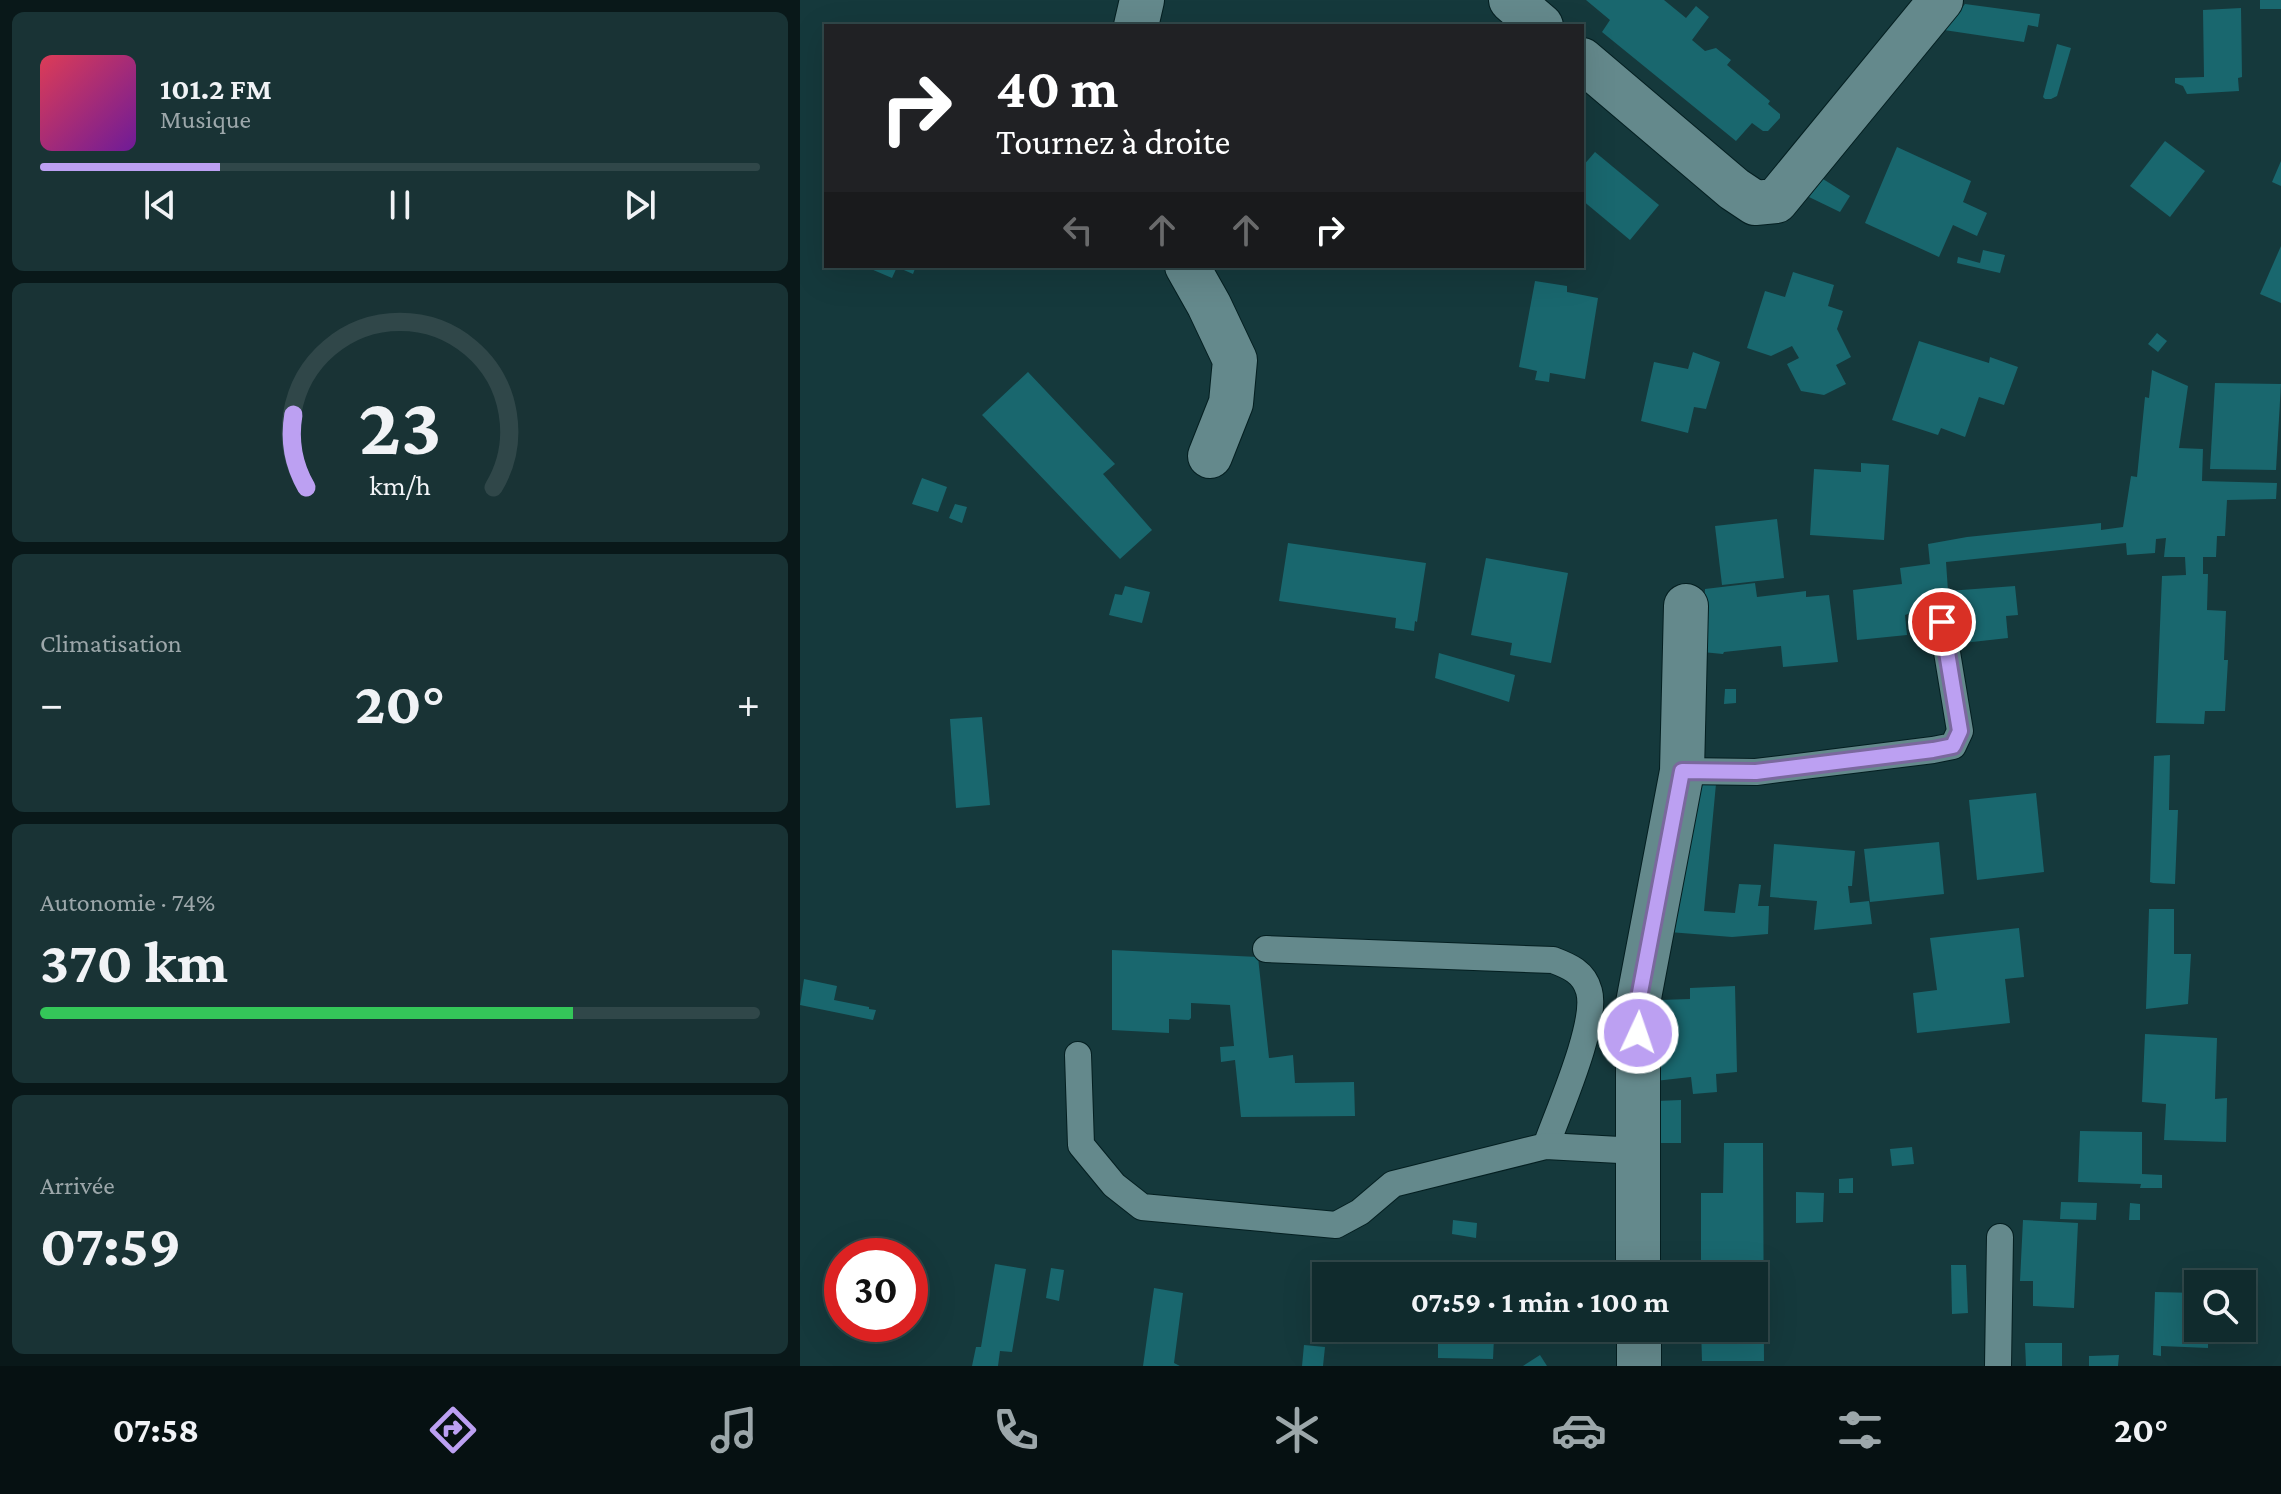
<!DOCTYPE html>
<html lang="fr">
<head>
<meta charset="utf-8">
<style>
	body { margin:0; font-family:"Crimson Pro",serif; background:#193335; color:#f1f3f6; height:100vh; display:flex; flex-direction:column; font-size:30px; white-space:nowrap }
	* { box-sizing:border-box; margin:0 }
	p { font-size:26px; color:#9ca7aa }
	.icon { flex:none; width:44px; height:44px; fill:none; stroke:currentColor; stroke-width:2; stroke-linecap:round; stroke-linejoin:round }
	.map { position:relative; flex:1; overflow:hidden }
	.sheet { display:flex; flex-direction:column; gap:12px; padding:12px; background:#091819; width:800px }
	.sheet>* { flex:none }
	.top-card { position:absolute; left:24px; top:24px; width:760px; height:244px; border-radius:0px; box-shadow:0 8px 32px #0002,0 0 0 2px #304749; background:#202124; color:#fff; overflow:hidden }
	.tools { position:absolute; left:1384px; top:1270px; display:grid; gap:16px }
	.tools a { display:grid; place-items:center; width:72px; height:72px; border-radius:0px; background:#102b2d; box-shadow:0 8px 32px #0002,0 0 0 2px #304749; font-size:40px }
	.speed { position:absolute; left:24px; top:1238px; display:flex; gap:16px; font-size:40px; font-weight:700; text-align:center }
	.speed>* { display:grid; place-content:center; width:104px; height:104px; border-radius:50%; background:#102b2d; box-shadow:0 8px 32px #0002,0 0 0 2px #304749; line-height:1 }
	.speed .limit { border:12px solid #d22; background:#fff; color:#111 }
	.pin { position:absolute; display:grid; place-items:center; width:68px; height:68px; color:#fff; margin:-34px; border:4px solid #fff; border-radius:50%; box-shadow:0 2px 8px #0007 }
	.me { position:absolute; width:88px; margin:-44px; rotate:3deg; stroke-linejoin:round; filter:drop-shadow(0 0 6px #0008) }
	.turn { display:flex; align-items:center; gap:28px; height:168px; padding:0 40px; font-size:36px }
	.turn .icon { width:104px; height:104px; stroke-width:2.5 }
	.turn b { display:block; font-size:56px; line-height:68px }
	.lanes { display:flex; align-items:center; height:76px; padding:0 40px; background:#0003; justify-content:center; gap:40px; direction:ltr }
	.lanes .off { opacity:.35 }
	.big { font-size:60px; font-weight:700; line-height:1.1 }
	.sheet .tile { flex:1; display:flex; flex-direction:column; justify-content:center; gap:12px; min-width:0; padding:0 28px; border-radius:12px; background:#193335 }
	.sheet .dial { align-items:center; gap:0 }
	.dial svg { height:208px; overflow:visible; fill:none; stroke:#304749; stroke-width:7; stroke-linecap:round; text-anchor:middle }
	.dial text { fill:#f1f3f6; stroke:none }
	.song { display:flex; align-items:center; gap:24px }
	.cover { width:96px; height:96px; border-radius:12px; background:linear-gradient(135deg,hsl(350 70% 55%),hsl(280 70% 35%)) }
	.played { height:8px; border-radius:4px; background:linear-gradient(90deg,#bca0f2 25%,#304749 25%) }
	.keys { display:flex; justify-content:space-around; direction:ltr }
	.heat { display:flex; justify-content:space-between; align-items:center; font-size:44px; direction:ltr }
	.charge { height:12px; border-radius:6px; background:linear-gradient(90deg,#34c759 74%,#304749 0) }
	.trip { position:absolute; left:512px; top:1262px; width:456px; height:80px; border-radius:0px; background:#102b2d; box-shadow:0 8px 32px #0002,0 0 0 2px #304749; font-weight:700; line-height:80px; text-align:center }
	.tab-bar { display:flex; height:128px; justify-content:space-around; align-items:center; background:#061112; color:#9ca7aa }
	.tab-bar .icon { width:56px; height:56px }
	.tab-bar .selected { color:#bca0f2 }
	.tab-bar b { font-size:36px; color:#f1f3f6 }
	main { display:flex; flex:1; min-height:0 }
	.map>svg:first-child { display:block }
	.building { fill:#19676e }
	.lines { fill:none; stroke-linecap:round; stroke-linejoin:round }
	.lane-casing { stroke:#041f21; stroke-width:28 }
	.street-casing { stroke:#041f21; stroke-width:46 }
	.lane { stroke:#64898c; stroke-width:26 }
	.street { stroke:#64898c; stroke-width:44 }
	.route-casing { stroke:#7a689d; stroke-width:20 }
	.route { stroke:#bca0f2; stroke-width:14 }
</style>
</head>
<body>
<main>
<section class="sheet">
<div class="tile">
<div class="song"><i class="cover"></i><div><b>101.2 FM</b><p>Musique</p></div></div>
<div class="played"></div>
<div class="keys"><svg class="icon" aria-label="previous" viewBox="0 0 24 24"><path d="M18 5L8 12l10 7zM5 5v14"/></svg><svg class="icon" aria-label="pause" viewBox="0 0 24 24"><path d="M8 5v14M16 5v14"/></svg><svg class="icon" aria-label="next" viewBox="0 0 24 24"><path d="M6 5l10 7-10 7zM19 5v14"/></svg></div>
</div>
<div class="tile dial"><svg viewBox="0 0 100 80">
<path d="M14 69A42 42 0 1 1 86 69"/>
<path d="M14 69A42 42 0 0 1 9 41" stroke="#bca0f2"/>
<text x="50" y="56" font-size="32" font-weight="700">23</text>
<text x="50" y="72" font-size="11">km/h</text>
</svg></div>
<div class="tile"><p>Climatisation</p>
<div class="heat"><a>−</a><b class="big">20°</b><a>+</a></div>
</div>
<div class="tile"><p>Autonomie · 74%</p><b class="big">370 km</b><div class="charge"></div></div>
<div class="tile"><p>Arrivée</p><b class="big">07:59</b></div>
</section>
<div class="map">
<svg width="1481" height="1366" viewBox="0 0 1481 1366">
	<rect width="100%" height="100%" fill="#15393c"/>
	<g class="building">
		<path d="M 786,0 L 864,0 L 886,18 L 896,6 L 909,17 L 892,40 L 905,51 L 916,48 L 931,60 L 927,65 L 970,101 L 968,104 L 980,114 L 980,118 L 968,131 L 963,131 L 952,123 L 936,141 L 802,32 L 810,20 Z"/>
		<rect x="1460" y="0" width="21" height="9"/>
		<path d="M 1165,4 L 1240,14 L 1238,27 L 1228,25 L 1224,42 L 1144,30 Z"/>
		<path d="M 1441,8 L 1442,77 L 1438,78 L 1439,91 L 1387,94 L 1383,86 L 1375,83 L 1375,78 L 1404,77 L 1403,10 Z"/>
		<path d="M 1257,44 L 1271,48 L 1257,96 L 1251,99 L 1245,99 L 1243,97 Z"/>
		<path d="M 1365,141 L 1405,171 L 1370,217 L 1330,186 Z"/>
		<path d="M 1097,147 L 1171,181 L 1163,202 L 1187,213 L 1177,236 L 1153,225 L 1139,257 L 1065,223 Z"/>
		<path d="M 795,152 L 859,205 L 830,240 L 782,200 L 782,167 Z"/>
		<path d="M 1481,161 L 1481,186 L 1472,182 Z"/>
		<path d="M 1023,179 L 1050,196 L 1040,212 L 1009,197 Z"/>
		<path d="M 1481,246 L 1481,303 L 1460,294 Z"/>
		<path d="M 1183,250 L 1205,255 L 1200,273 L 1157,263 L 1158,257 L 1180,263 Z"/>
		<path d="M 64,266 L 116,266 L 113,274 L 97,267 L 92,278 Z"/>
		<path d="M 993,272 L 1034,285 L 1028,306 L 1043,311 L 1037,329 L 1051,357 L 1036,365 L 1046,384 L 1024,395 L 1001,391 L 987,364 L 999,358 L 992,346 L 971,356 L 947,348 L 965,291 L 985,297 Z"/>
		<path d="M 735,281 L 767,286 L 767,292 L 798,298 L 785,379 L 750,373 L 749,382 L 735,380 L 737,371 L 719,367 Z"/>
		<path d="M 1357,333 L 1367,341 L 1358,352 L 1348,344 Z"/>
		<path d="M 1119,341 L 1189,363 L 1190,357 L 1218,367 L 1204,405 L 1179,397 L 1165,437 L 1141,428 L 1138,435 L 1092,420 Z"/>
		<path d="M 893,352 L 920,362 L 906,409 L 894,407 L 888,433 L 841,421 L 854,362 L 888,369 Z"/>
		<path d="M 1352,370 L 1388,386 L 1379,448 L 1403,449 L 1402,481 L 1477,483 L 1476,499 L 1427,500 L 1425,536 L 1417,536 L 1416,557 L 1403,557 L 1403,574 L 1408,574 L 1407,610 L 1426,611 L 1424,660 L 1428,660 L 1425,711 L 1405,711 L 1404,724 L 1356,723 L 1362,576 L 1386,575 L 1385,557 L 1364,557 L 1366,538 L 1356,539 L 1355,553 L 1327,555 L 1326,543 L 1146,562 L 1148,591 L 1215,586 L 1218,615 L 1206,616 L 1208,638 L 1154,644 L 1149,605 L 1125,608 L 1105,615 L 1107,635 L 1057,640 L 1053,590 L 1102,584 L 1100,568 L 1130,564 L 1128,544 L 1167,537 L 1301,523 L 1301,530 L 1323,527 L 1331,476 L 1337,477 L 1345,397 L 1349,398 Z"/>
		<path d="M 228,372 L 315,464 L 303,474 L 352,530 L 320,559 L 182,415 Z"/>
		<path d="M 1415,383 L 1481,384 L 1476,470 L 1410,469 Z"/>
		<path d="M 1061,463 L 1089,465 L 1084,540 L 1010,535 L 1014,469 L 1061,472 Z"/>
		<path d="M 122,478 L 147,487 L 138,512 L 112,504 Z"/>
		<path d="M 155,504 L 167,507 L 162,523 L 149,518 Z"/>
		<path d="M 977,519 L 984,578 L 922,585 L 915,526 Z"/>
		<path d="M 488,543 L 626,563 L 617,622 L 615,621 L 614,631 L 595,628 L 596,618 L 479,601 Z"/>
		<path d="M 686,558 L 768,573 L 751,663 L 710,655 L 712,643 L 671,635 Z"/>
		<path d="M 955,583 L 957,597 L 1006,591 L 1006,597 L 1029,595 L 1038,662 L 983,667 L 981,646 L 924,652 L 923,654 L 902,652 L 905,589 Z"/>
		<path d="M 325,586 L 350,592 L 342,623 L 309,615 L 315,594 L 322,595 Z"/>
		<path d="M 639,653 L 715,675 L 709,702 L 635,678 Z"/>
		<path d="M 925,689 L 936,689 L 936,703 L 924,704 Z"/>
		<path d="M 182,717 L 190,805 L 156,808 L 150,719 Z"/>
		<path d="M 1370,755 L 1369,810 L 1378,810 L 1375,884 L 1353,883 L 1350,882 L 1354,756 Z"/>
		<path d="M 891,783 L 916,784 L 904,911 L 935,913 L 939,884 L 961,885 L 958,906 L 969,906 L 968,934 L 932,937 L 869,932 Z"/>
		<path d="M 1236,793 L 1244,872 L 1177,880 L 1169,800 Z"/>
		<path d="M 1139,842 L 1144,894 L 1070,902 L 1064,849 Z"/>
		<path d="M 974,844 L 1055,851 L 1052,886 L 1048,886 L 1050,903 L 1069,901 L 1072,924 L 1014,930 L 1017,901 L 970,897 Z"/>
		<path d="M 1349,909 L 1374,909 L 1374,954 L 1391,954 L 1388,1004 L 1346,1009 Z"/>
		<path d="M 1219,928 L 1224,977 L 1205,979 L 1210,1023 L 1117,1033 L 1113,993 L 1137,990 L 1130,938 Z"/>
		<path d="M 312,950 L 458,957 L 469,1058 L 493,1055 L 495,1083 L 554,1082 L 555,1116 L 441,1117 L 435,1060 L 421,1062 L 420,1047 L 434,1046 L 430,1005 L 391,1003 L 391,1018 L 389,1020 L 369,1019 L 369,1033 L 312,1030 Z"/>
		<path d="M 4,979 L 37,986 L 34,1000 L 69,1007 L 69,1009 L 76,1010 L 73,1020 L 0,1005 Z"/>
		<path d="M 935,986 L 937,1072 L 916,1074 L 917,1092 L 893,1094 L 891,1077 L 855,1081 L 859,1000 L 890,999 L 890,988 Z"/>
		<path d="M 1345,1034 L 1417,1038 L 1415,1099 L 1427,1098 L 1426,1142 L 1364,1140 L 1366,1104 L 1342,1102 Z"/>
		<path d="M 881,1100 L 881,1143 L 856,1143 L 856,1101 Z"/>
		<path d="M 1280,1131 L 1342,1132 L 1342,1174 L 1362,1175 L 1362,1188 L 1340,1188 L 1341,1184 L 1278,1182 Z"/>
		<path d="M 924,1143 L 963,1143 L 964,1361 L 902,1361 L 901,1328 L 954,1328 L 954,1276 L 901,1276 L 901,1193 L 923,1193 Z"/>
		<path d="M 1112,1147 L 1114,1164 L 1092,1166 L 1090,1149 Z"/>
		<path d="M 1053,1178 L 1053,1193 L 1039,1193 L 1039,1179 Z"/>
		<path d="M 996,1192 L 1024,1193 L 1023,1222 L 996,1223 Z"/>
		<path d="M 1261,1202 L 1297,1203 L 1296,1220 L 1260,1219 Z"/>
		<path d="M 1330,1203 L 1340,1204 L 1340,1220 L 1329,1220 Z"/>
		<path d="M 653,1220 L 677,1223 L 676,1238 L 652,1234 Z"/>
		<path d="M 1223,1220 L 1278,1223 L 1274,1308 L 1233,1306 L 1233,1281 L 1220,1281 Z"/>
		<path d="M 677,1263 L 698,1263 L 704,1269 L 704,1276 L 637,1276 L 638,1268 L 671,1268 Z"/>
		<path d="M 195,1264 L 226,1269 L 212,1352 L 200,1351 L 198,1366 L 172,1366 L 176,1347 L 181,1347 Z"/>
		<path d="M 1151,1265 L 1166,1265 L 1168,1313 L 1152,1314 Z"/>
		<path d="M 251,1268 L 264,1270 L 259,1301 L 246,1298 Z"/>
		<path d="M 354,1288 L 383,1293 L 374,1363 L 380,1366 L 343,1366 Z"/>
		<path d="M 1355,1292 L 1398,1293 L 1398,1328 L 1408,1328 L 1408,1348 L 1361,1346 L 1361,1356 L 1353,1355 Z"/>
		<path d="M 638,1328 L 702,1328 L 702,1338 L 694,1338 L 693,1359 L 638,1358 Z"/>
		<path d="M 1225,1343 L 1262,1343 L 1262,1366 L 1226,1366 Z"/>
		<path d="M 504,1345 L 525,1347 L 523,1366 L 502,1366 Z"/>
		<path d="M 740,1355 L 747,1366 L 723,1366 Z"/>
		<path d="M 1319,1355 L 1318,1366 L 1289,1366 L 1289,1356 Z"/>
	</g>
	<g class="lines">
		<g class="lane-casing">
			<g id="lane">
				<path d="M 882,771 L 956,772 L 1133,750 L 1153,746 L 1160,731 L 1142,622"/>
				<path d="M 466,949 L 753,960 C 769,966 784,972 789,991 C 798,1023 758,1112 746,1146"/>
				<path d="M 278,1055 L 281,1145 L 314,1185 L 342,1207 L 536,1225 L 560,1212 L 593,1184 L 746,1146 L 838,1151"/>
				<path d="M 1198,1366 L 1200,1237"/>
			</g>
		</g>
		<g class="street-casing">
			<g id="street">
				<path d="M 711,0 L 741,26"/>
				<path d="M 336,26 L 342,0"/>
				<path d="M 782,60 L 934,189 L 955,203 L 976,201 L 1141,0"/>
				<path d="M 387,266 L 409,305 L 435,360 L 431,403 L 410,456"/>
				<path d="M 838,1276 L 838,1003 L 882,771 L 886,606"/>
				<path d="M 839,1328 L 839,1366"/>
			</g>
		</g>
		<use href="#lane" class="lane"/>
		<use href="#street" class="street"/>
	</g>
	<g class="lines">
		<g class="route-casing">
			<path id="route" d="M 838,1033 L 838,1003 L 882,771 L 956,772 L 1133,750 L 1153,746 L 1160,731 L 1142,622"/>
		</g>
		<use href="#route" class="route"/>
	</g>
</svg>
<div class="tools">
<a><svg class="icon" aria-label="search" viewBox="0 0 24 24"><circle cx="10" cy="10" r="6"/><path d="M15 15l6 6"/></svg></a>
</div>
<div class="speed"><div class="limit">30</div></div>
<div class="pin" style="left:1142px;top:622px;background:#d93025"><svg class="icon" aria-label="arrive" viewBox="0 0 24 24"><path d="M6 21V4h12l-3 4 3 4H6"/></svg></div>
<svg class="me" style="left:838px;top:1033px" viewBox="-20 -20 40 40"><circle r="17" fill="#bca0f2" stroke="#fff" stroke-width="3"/><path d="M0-11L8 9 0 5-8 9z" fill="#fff"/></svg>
<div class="trip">07:59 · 1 min · 100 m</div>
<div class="top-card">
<div class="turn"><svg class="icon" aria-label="right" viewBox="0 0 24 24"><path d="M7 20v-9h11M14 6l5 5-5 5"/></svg><div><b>40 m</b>Tournez à droite</div></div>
<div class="lanes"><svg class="icon off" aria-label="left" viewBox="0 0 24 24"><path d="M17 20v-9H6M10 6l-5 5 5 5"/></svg><svg class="icon off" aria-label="ahead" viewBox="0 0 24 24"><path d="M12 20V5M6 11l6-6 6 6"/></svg><svg class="icon off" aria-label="ahead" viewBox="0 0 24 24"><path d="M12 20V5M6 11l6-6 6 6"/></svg><svg class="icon" aria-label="right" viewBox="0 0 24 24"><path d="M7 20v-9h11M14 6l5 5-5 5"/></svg></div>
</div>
</div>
</main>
<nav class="tab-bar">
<b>07:58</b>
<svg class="icon selected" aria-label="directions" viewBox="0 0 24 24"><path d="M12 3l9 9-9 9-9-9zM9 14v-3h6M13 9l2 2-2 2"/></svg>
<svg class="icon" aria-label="music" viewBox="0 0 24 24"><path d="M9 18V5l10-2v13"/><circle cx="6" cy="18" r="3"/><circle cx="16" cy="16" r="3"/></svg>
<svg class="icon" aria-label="phone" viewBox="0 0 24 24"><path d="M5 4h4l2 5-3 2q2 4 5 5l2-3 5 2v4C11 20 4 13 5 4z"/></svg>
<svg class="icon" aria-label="climate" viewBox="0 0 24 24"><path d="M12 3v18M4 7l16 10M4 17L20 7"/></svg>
<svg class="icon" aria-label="car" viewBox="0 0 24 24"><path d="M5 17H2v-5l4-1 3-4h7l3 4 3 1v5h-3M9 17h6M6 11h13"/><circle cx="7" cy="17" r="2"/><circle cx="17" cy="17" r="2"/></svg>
<svg class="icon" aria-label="filters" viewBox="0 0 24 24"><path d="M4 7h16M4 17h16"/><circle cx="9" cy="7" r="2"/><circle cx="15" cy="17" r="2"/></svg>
<b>20°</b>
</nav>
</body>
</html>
